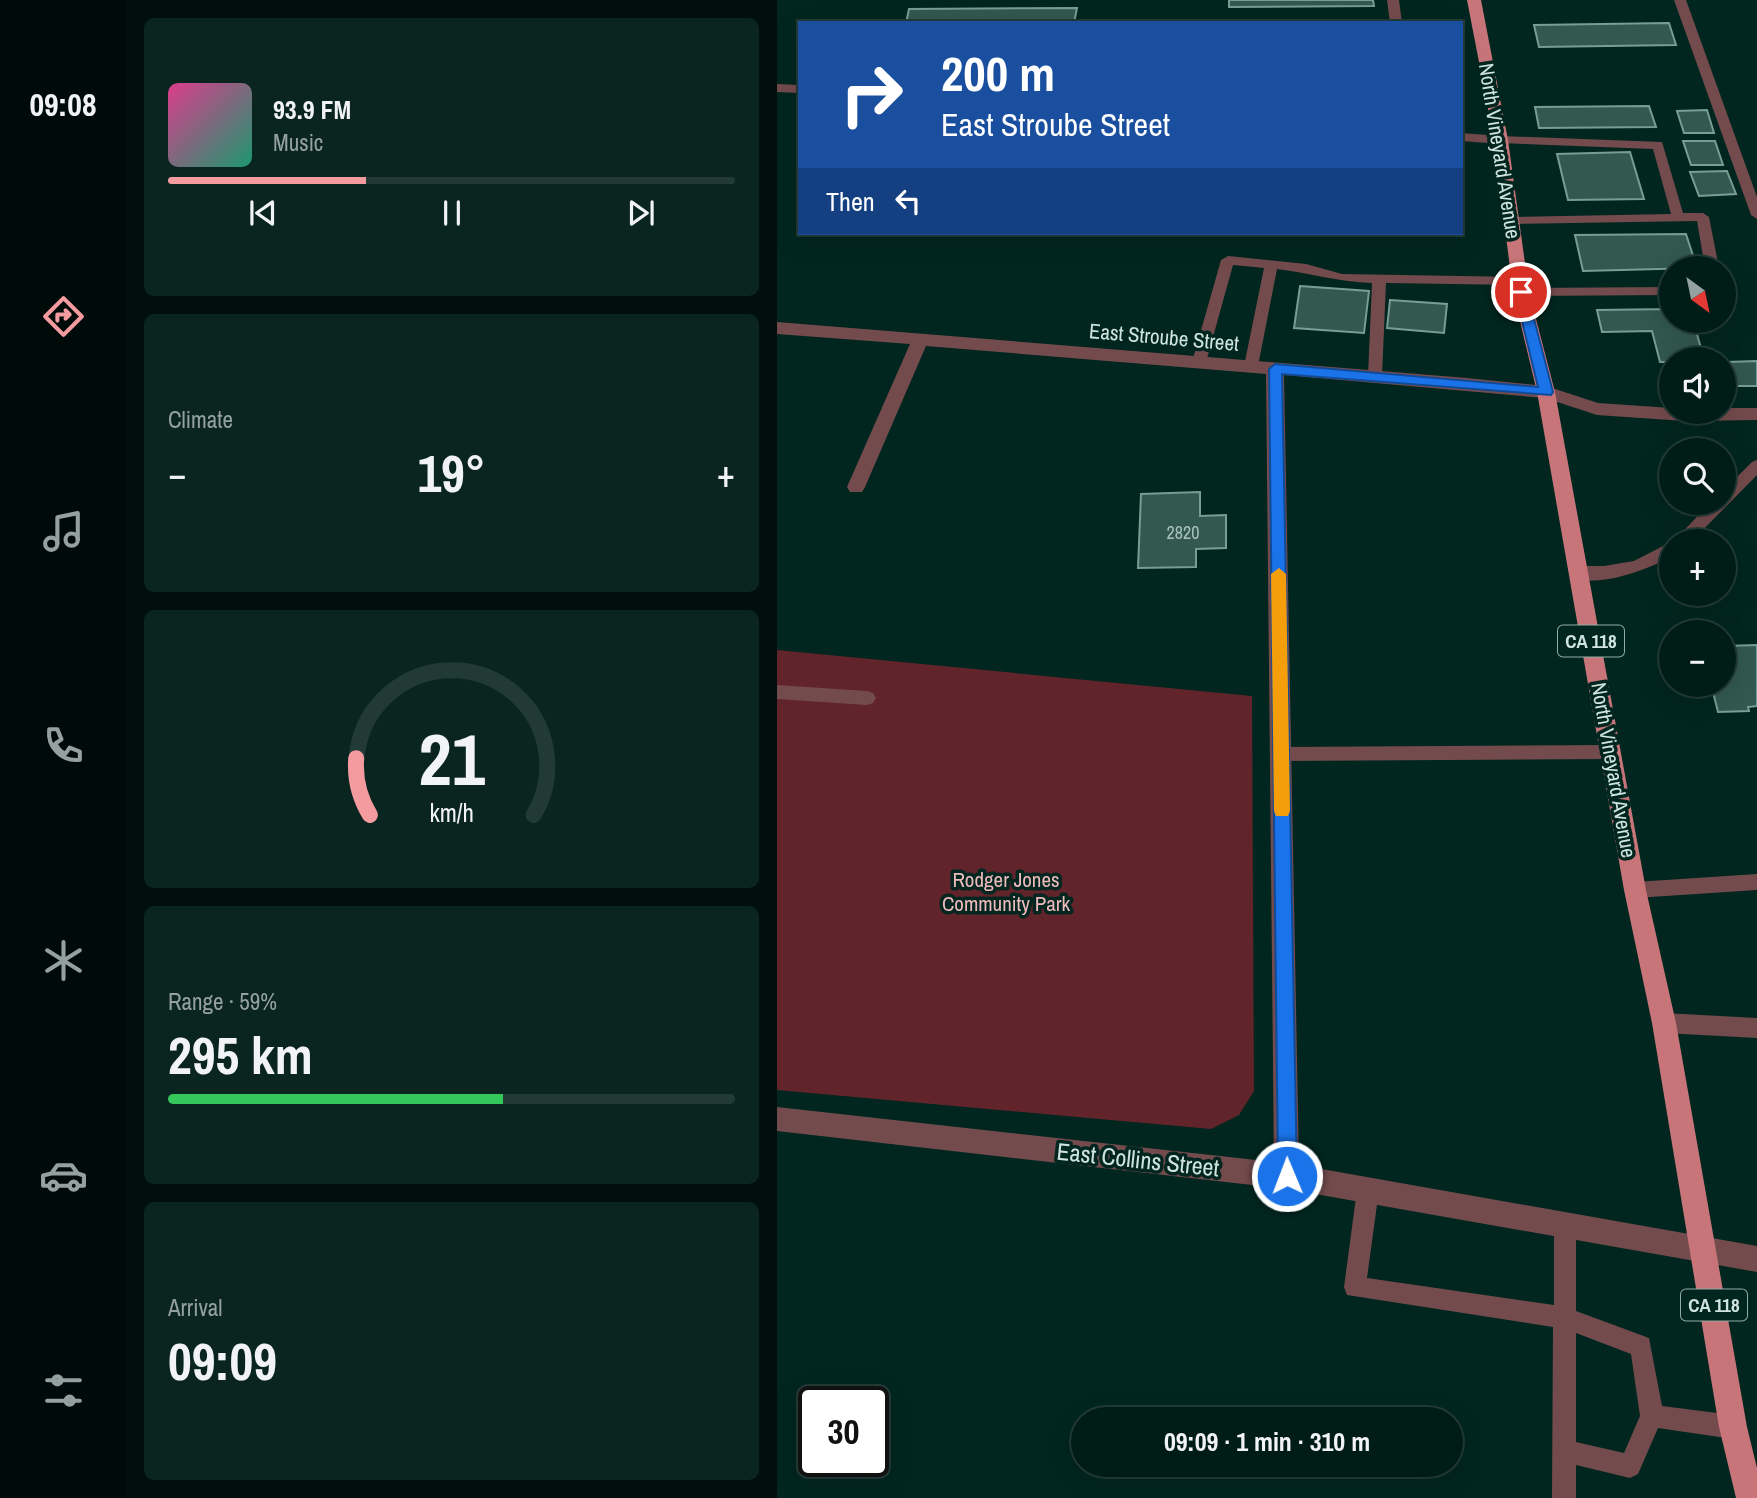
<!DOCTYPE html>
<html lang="en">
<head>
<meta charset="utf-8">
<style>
	body { margin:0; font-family:"Archivo Narrow",sans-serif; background:#0a2520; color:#f1f3f6; height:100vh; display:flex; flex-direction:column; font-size:26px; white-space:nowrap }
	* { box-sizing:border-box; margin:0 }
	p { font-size:23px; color:#95a1a1 }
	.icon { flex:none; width:38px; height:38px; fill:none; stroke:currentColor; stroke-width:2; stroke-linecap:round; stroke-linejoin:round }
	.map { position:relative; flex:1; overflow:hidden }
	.sheet { display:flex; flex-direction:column; gap:18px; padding:18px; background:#000f0d; width:651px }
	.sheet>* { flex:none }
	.guide { position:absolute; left:21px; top:21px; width:665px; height:214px; border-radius:0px; box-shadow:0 7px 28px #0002,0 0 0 2px #223a36; background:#1a4fa0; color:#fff; overflow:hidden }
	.needle { width:46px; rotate:147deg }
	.fabs { position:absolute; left:882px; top:256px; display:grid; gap:14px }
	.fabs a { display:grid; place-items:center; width:77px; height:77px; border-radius:50%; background:#001c17; box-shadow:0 7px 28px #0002,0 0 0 2px #223a36; font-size:35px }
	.speed { position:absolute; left:21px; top:1386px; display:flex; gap:14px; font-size:35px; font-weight:700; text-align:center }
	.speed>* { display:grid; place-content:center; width:91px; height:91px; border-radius:50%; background:#001c17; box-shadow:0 7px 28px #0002,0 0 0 2px #223a36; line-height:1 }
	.speed .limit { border:4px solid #111; border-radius:10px; background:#fff; color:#111 }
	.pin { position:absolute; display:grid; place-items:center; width:60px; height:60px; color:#fff; margin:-30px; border:4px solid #fff; border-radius:50%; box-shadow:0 2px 7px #0007 }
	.me { position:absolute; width:77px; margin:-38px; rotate:359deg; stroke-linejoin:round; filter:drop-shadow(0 0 5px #0008) }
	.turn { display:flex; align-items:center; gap:24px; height:147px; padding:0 28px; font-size:32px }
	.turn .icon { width:91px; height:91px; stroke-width:2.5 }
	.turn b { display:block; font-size:49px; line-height:60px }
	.then { display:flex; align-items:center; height:66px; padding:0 28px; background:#0003; gap:14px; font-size:26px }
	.big { font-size:52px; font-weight:800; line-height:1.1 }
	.sheet .card { flex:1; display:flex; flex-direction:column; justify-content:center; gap:10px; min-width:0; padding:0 24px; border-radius:10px; background:#0a2520 }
	.sheet .dial { align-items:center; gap:0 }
	.dial svg { height:182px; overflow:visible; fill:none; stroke:#223a36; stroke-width:7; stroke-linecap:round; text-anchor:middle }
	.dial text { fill:#f1f3f6; stroke:none }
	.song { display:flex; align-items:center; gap:21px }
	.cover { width:84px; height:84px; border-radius:10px; background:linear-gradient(135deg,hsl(330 70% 55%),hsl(160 70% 35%)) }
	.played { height:7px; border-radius:4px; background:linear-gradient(90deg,#f49b9f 35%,#223a36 35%) }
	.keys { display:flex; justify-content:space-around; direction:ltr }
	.heat { display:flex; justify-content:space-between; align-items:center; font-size:38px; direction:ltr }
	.charge { height:10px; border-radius:5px; background:linear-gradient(90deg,#34c759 59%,#223a36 0) }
	.trip { position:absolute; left:294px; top:1407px; width:392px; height:70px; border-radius:35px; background:#001c17; box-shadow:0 7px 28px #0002,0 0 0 2px #223a36; font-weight:800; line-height:70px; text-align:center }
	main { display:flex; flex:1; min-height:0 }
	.dock { display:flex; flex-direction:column; width:126px; justify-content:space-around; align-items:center; background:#000b09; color:#95a1a1 }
	.dock .icon { width:49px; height:49px }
	.dock .selected { color:#f49b9f }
	.dock b { font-size:32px; color:#f1f3f6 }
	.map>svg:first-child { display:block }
	.green { fill:#60242a }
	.building { fill:#32584f; stroke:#779e94; stroke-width:2 }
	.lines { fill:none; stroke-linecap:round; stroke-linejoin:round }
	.lane { fill:#744b4d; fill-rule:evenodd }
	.street { fill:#744b4d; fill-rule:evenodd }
	.primary { fill:#c8757a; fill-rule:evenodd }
	.route { fill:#1a73e8; stroke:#114b97; stroke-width:2 }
	.slow { fill:#f59e0b }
	.labels { text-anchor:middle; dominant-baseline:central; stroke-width:7; stroke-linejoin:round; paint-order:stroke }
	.number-label { font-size:18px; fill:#a8c1bb }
	.shield { fill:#00261f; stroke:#92aba5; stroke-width:2 }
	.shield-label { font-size:19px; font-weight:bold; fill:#d0e4df }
	.street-label { font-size:21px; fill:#d0e4df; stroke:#00261f }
	.park-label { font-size:21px; fill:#efbabc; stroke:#00261f }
	.near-street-label { font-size:24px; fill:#d0e4df; stroke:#00261f }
</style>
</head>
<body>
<main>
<nav class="dock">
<b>09:08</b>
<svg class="icon selected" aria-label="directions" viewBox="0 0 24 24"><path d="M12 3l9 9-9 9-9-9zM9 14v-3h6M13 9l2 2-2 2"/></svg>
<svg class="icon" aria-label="music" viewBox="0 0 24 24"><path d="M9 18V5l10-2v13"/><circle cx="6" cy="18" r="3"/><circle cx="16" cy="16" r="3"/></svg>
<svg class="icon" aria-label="phone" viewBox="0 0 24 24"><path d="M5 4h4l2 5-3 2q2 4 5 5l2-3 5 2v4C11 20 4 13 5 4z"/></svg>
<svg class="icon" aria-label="climate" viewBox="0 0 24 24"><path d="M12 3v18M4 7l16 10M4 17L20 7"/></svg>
<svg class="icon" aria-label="car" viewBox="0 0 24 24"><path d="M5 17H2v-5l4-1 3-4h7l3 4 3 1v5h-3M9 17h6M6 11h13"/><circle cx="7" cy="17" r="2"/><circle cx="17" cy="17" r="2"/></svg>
<svg class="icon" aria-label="filters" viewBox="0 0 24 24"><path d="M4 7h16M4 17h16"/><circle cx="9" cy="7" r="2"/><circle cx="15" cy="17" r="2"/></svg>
</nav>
<section class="sheet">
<div class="card">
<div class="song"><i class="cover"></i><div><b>93.9 FM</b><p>Music</p></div></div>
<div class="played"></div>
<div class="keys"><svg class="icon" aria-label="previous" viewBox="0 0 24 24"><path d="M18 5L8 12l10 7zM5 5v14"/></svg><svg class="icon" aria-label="pause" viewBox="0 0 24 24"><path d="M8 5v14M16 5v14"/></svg><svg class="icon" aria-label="next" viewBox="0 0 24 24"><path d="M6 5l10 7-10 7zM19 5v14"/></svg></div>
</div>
<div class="card"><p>Climate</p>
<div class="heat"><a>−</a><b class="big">19°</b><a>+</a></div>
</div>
<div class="card dial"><svg viewBox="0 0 100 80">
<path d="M14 69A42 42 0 1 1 86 69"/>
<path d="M14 69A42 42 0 0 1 8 44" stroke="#f49b9f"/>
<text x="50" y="56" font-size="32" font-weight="700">21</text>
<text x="50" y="72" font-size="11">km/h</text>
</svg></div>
<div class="card"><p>Range · 59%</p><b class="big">295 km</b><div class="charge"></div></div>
<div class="card"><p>Arrival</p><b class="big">09:09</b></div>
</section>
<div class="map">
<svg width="980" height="1498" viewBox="0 0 980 1498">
	<rect width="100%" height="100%" fill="#00261f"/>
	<path class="green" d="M 0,650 L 475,696 L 477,1091 L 462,1115 L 434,1129 L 0,1090 Z"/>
	<g class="building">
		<path d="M 452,0 L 596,0 L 597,6 L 452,7 Z"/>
		<path d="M 300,8 L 297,23 L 129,23 L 132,9 Z"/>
		<path d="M 892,23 L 899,45 L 762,47 L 757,25 Z"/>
		<path d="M 872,106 L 879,127 L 762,128 L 758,107 Z"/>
		<path d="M 930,110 L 937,133 L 907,133 L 900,111 Z"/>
		<path d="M 906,141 L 938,141 L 946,165 L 914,165 Z"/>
		<path d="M 853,152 L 867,199 L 791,200 L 780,154 Z"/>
		<path d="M 950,171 L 959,194 L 922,196 L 913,172 Z"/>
		<path d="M 909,234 L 920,268 L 806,271 L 798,235 Z"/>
		<path d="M 523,286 L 592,291 L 587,333 L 517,328 Z"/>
		<path d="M 613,300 L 670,304 L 667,333 L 610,328 Z"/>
		<path d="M 894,309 L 894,320 L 916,320 L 927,359 L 894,359 L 894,362 L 883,362 L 875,331 L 825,332 L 820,310 Z"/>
		<path d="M 980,361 L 980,386 L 958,386 L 950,362 Z"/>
		<path d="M 423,492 L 423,516 L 449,515 L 449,548 L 419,549 L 419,567 L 361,568 L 364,494 Z"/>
		<path d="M 980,645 L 980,706 L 971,707 L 972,711 L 941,712 L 935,688 L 939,687 L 938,684 L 947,684 L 947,646 Z"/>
	</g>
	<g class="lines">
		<g class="lane">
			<path d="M 610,0 L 622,0 L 625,23 L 613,23 Z"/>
			<path d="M 897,0 L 909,0 L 980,197 L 980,219 L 974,215 Z"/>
			<path d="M 724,136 L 885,142 L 906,213 L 926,213 L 932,217 L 942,268 L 928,268 L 920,221 L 730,224 L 730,218 L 735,217 L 894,214 L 876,149 L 720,143 L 718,140 Z"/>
			<path d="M 451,256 L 529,264 L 565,274 L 742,277 L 749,281 L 742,285 L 609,283 L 605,376 L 598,381 L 591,376 L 595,283 C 562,282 533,273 500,269 L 481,366 L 474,371 L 467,366 L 487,268 L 456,265 L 429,362 L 422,367 L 417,365 L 415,362 L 444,260 Z"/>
			<path d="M 894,287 L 894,295 L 744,296 L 737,292 L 744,288 Z"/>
			<path d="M 980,460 L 980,475 L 915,541 L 897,541 L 934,502 L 947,502 L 947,490 L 975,462 Z"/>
			<path d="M 894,542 L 894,556 C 877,568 808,594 793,572 L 801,566 L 827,566 L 857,561 Z"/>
			<path d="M 0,685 L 90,691 L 96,693 L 99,698 L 96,703 L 90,705 L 0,699 Z"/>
			<path d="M 834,745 L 840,747 L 843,752 L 840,757 L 834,759 L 504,761 L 498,759 L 495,754 L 498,749 L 504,747 Z"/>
			<path d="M 980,874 L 980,890 L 858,898 L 851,896 L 849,890 L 851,884 L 858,882 Z"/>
			<path d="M 887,1013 L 980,1018 L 980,1038 L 887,1033 L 880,1030 L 877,1023 L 880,1016 Z"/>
			<path d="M 591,1179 L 599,1182 L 602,1190 L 590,1278 L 777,1305 L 777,1225 L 780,1217 L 788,1214 L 796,1217 L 799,1225 L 799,1311 L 872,1338 L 885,1406 L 956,1415 L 964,1419 L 968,1427 L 964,1435 L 956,1439 L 881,1428 L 861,1474 L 853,1478 L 799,1465 L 799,1498 L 775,1498 L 776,1327 L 570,1295 L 567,1287 L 580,1190 L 583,1182 ZM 799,1333 L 854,1354 L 863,1416 L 847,1453 L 799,1442 Z"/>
		</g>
		<g class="street">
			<path d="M 0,84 L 23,85 L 23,93 L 0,92 Z"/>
			<path d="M 684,133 L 724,136 L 731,140 L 724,144 L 684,141 Z"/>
			<path d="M 0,322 L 690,378 L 769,386 L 821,403 L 894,408 L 894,411 L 947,411 L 947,408 L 980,408 L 980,420 L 907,421 L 820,415 L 768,398 L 507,375 L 522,1165 L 980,1246 L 980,1272 L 510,1189 L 0,1131 L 0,1107 L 497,1162 L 489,374 L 149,346 L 88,487 L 85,492 L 73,492 L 70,487 L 133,344 L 0,334 Z"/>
		</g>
		<path class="primary" d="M 690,0 L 704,0 L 731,140 L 752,292 L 778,392 L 869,890 L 899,1023 L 970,1427 L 980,1468 L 980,1498 L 959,1498 L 942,1427 L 875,1023 L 847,890 L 760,392 L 736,292 L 717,140 Z"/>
	</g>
	<path class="route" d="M 744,288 L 750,292 L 776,392 L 774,395 L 505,374 L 520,1176 L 517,1183 L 510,1186 L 504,1183 L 501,1176 L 492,369 L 498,364 L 761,387 L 738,292 Z"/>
	<path class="slow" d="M 502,568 L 509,574 L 513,811 L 511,816 L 499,816 L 497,811 L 494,574 Z"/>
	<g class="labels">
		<g class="number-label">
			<text x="406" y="532">2820</text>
		</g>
		<g class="shield">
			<rect x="781" y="625.5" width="66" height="31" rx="5"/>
			<rect x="904" y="1289.5" width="66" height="31" rx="5"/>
		</g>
		<g class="shield-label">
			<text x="814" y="641">CA 118</text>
			<text x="937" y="1305">CA 118</text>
		</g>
		<g class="street-label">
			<text transform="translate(723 151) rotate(81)">North Vineyard Avenue</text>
			<text transform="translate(387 337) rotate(5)">East Stroube Street</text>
			<text transform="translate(837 770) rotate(80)">North Vineyard Avenue</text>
		</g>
		<g class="park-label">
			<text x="229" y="879">Rodger Jones<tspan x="229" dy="24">Community Park</tspan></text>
		</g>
		<g class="near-street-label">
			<text transform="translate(361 1159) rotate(6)">East Collins Street</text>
		</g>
	</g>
</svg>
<div class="fabs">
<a><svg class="needle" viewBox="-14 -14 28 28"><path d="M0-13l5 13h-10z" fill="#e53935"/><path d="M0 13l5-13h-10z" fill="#95a1a1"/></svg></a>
<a><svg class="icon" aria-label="sound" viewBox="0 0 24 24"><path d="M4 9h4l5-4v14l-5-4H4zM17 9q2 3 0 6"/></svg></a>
<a><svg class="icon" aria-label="search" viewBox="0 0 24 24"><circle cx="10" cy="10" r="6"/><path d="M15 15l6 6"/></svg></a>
<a>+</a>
<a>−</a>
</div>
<div class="speed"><div class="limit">30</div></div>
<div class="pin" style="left:744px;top:292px;background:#d93025"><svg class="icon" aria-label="arrive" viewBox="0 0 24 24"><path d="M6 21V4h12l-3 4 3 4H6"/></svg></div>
<svg class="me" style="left:510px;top:1176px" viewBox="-20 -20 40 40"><circle r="17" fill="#1a73e8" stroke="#fff" stroke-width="3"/><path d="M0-11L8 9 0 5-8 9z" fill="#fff"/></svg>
<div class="trip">09:09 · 1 min · 310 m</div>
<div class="guide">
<div class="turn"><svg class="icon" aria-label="right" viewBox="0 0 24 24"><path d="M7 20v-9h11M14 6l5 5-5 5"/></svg><div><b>200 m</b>East Stroube Street</div></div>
<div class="then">Then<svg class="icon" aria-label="left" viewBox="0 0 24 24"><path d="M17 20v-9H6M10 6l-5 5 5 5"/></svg></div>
</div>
</div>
</main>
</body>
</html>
